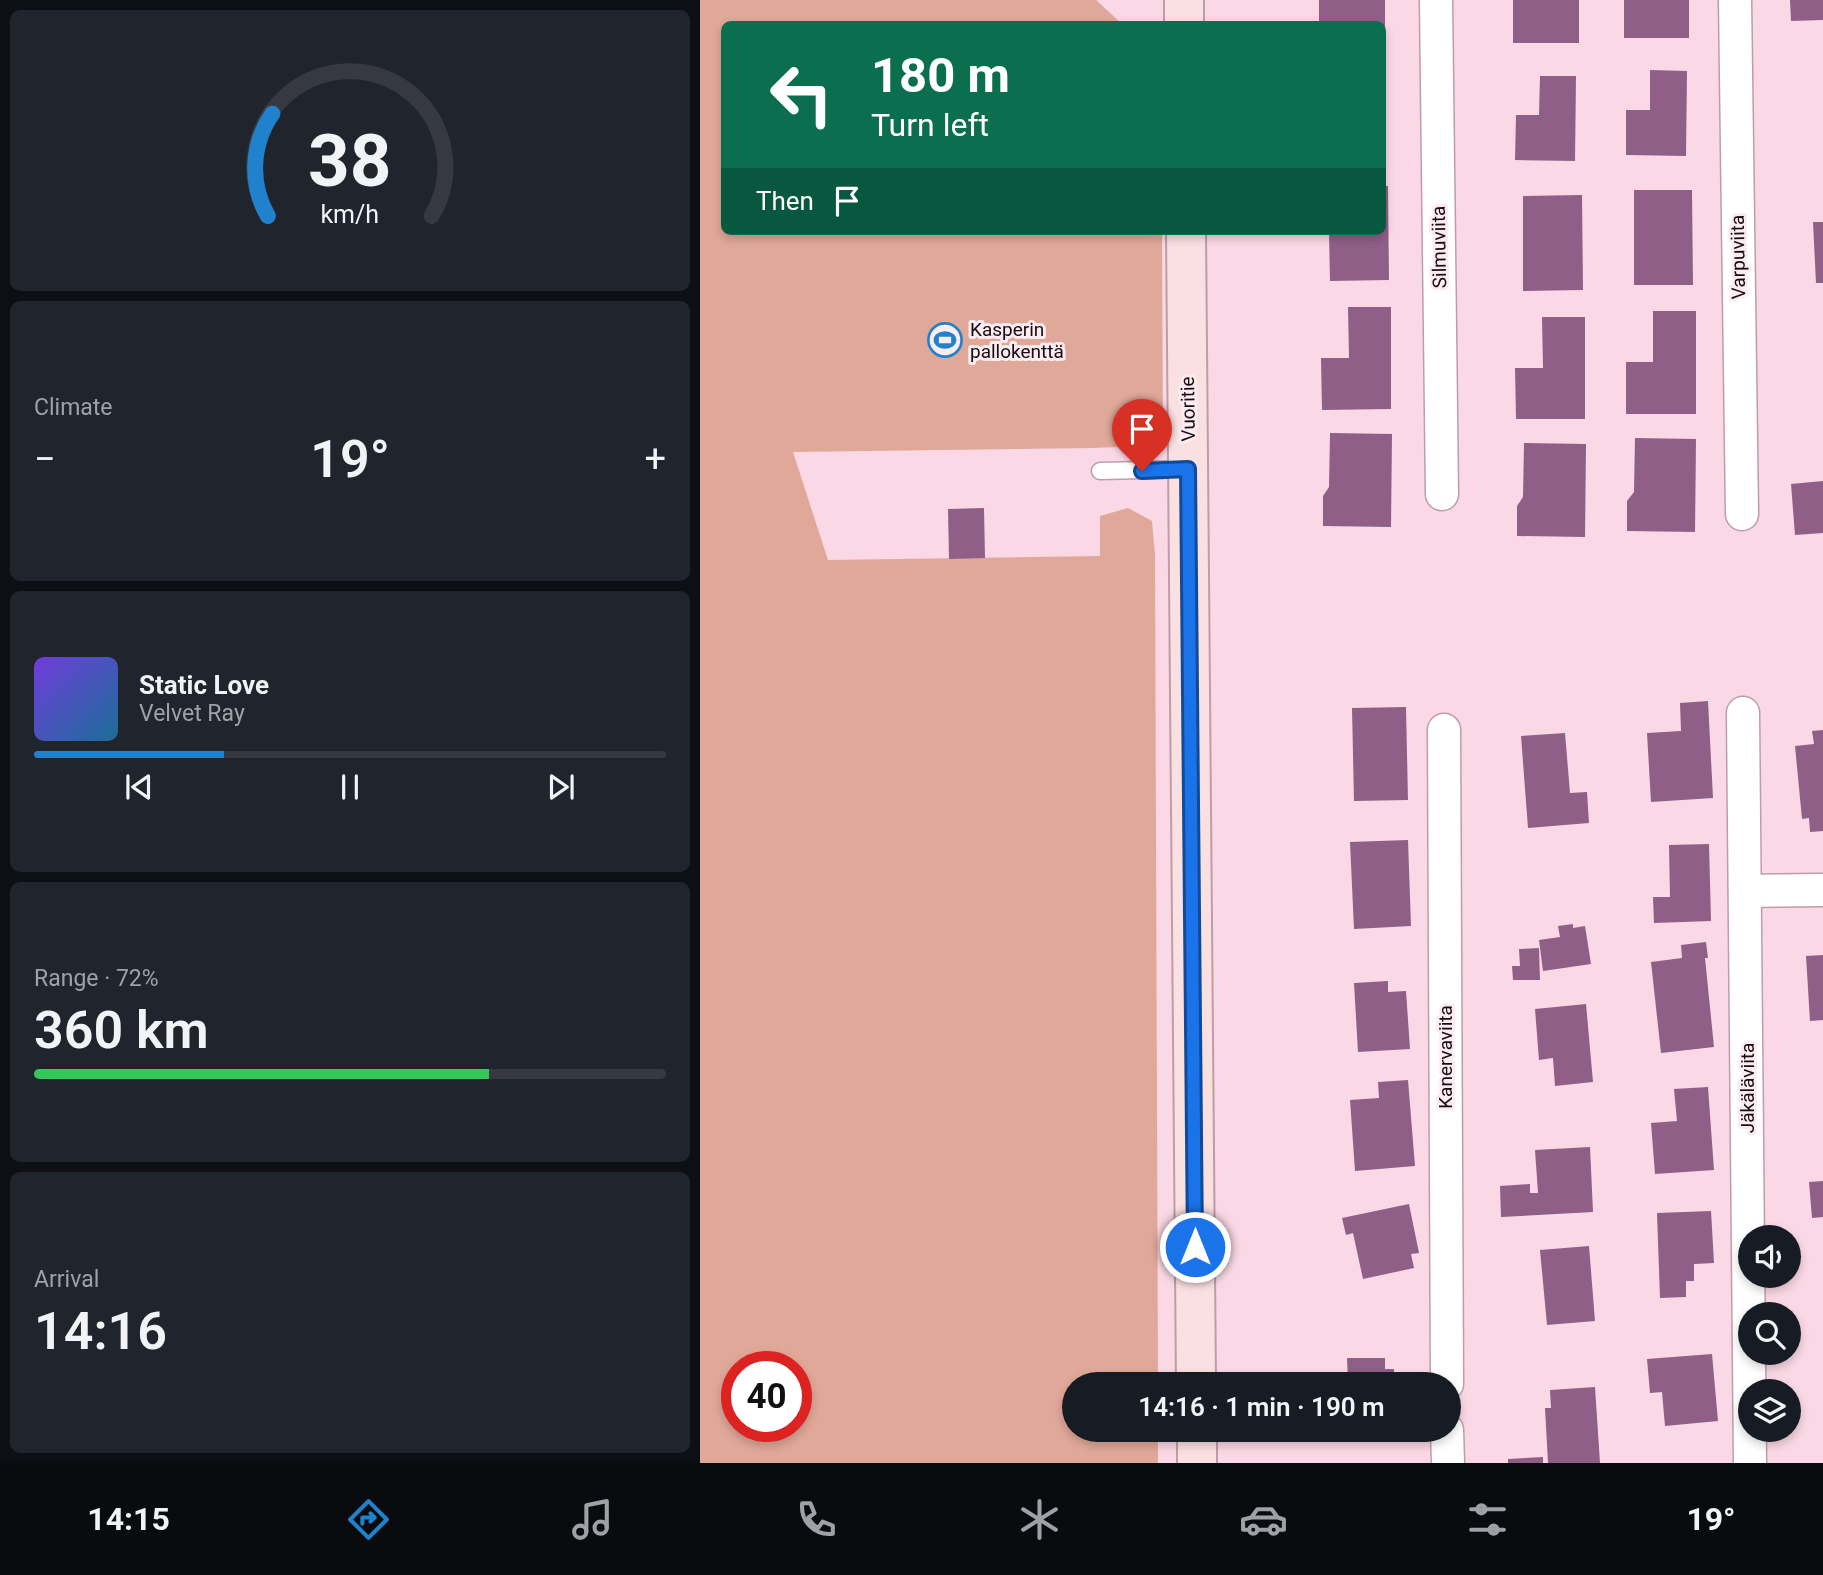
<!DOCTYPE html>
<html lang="en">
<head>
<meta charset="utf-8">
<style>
	body { margin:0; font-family:Roboto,sans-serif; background:#20242c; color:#f1f3f6; height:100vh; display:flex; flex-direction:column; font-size:26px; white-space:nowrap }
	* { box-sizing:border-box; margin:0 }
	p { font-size:23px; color:#9ea1a6 }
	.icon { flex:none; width:38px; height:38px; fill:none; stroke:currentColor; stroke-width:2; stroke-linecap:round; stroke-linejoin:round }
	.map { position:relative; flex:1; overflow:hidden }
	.sheet { display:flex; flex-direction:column; gap:10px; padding:10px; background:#0d0f14; width:700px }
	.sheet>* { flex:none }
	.top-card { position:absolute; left:21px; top:21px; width:665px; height:214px; border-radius:10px; box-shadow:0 4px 10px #0003; background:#0b6e4f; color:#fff; overflow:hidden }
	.buttons { position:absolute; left:1038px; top:1225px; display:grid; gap:14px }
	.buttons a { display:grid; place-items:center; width:63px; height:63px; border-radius:50%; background:#171b24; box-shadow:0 4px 10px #0003; font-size:35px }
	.speed { position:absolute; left:21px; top:1351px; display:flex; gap:14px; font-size:35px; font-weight:700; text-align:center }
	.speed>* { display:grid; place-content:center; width:91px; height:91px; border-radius:50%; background:#171b24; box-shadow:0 4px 10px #0003; line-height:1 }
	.speed .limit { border:10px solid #d22; background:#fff; color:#111 }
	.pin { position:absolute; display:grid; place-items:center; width:60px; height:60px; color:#fff; margin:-72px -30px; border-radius:50% 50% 50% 0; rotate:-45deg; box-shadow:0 0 7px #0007 }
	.pin .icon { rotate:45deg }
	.me { position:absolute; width:77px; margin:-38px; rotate:0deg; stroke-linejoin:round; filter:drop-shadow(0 0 5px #0008) }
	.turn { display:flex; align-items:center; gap:24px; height:147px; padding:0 35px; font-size:32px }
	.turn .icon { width:91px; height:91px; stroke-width:2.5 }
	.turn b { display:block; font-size:49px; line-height:60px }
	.then { display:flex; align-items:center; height:66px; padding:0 35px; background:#0003; gap:14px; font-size:26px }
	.big { font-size:52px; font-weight:600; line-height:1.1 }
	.sheet .tile { flex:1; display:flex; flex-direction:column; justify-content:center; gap:10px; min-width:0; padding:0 24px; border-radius:10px; background:#20242c }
	.sheet .dial { align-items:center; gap:0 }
	.dial svg { height:182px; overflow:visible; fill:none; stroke:#363941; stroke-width:7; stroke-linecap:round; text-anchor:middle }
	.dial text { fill:#f1f3f6; stroke:none }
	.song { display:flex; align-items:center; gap:21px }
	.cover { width:84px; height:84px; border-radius:10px; background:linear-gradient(135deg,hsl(260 70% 55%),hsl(200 70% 35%)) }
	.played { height:7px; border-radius:4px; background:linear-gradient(90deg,#2081cd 30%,#363941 30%) }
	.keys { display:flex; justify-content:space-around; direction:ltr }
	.heat { display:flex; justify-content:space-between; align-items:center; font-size:38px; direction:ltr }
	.charge { height:10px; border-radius:5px; background:linear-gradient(90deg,#34c759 72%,#363941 0) }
	.trip { position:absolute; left:362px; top:1372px; width:399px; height:70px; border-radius:35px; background:#171b24; box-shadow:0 4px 10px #0003; font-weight:600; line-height:70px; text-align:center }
	.tabs { display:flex; height:112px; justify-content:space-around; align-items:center; background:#090b0e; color:#9ea1a6 }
	.tabs .icon { width:49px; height:49px }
	.tabs .on { color:#2081cd }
	.tabs b { font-size:32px; color:#f1f3f6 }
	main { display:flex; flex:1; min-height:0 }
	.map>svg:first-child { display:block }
	.green { fill:#e0a899; fill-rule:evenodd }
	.building { fill:#8f5f88 }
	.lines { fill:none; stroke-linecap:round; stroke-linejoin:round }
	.lane-casing { stroke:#be9daa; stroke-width:19 }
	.street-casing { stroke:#be9daa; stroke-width:35 }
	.secondary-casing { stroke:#be9daa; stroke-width:42 }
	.lane { stroke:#fff; stroke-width:16 }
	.street { stroke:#fff; stroke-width:32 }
	.secondary { stroke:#fbe0e2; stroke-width:38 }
	.route-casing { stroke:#114b97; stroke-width:18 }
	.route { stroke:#1a73e8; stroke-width:12 }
	.labels { text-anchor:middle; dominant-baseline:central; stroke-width:6; stroke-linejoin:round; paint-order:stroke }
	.street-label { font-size:19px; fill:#180c11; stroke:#faecf1 }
	.poi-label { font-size:19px; fill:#180c11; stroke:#faecf1; text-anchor:start }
</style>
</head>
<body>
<main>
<section class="sheet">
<div class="tile dial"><svg viewBox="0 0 100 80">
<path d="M14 69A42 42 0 1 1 86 69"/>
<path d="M14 69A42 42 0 0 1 16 24" stroke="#2081cd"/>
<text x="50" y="56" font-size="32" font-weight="700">38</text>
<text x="50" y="72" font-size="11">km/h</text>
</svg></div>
<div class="tile"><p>Climate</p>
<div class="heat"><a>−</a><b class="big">19°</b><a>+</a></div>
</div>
<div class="tile">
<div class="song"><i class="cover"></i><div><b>Static Love</b><p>Velvet Ray</p></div></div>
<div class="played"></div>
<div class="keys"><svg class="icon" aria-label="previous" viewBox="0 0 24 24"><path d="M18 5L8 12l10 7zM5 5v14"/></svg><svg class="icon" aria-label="pause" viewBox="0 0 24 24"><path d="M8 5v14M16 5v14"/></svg><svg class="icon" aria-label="next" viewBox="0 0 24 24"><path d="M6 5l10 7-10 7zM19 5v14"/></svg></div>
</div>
<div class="tile"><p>Range · 72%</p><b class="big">360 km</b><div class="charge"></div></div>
<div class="tile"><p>Arrival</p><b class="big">14:16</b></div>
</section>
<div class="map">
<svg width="1123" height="1463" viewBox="0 0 1123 1463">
	<rect width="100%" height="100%" fill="#fbd8e5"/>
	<path class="green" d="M 0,0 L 396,0 L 422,24 L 24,24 L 24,231 L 462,231 L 463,445 L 393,448 L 93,452 L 128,560 L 400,556 L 400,516 L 428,508 L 452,521 L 455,555 L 458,1384 L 374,1384 L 374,1430 L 458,1430 L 458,1463 L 0,1463 ZM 37,1367 L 96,1367 L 96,1426 L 37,1426 Z"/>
	<g class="building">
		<path d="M 619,0 L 685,0 L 685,33 L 682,33 L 682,24 L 619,24 Z"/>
		<rect x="813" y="0" width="66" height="43"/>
		<rect x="924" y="0" width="65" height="38"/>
		<path d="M 1090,0 L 1123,0 L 1123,20 L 1091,21 Z"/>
		<path d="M 950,70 L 987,71 L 986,156 L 926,155 L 926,110 L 950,110 Z"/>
		<path d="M 840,76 L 876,76 L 875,161 L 815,160 L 816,115 L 839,115 Z"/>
		<path d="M 682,186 L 688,186 L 689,280 L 630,281 L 629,231 L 682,231 Z"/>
		<path d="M 934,190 L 992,190 L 993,285 L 934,285 Z"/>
		<path d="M 882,195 L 883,290 L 823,291 L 823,196 Z"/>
		<path d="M 1113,222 L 1123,222 L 1123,283 L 1116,283 Z"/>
		<path d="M 648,307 L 691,307 L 691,409 L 622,410 L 621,358 L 649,358 Z"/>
		<path d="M 953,311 L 996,311 L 996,414 L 926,414 L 926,362 L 953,362 Z"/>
		<path d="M 842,317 L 885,317 L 885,419 L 816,419 L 815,368 L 843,368 Z"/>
		<path d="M 630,433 L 692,434 L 691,527 L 623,526 L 623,496 L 629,487 Z"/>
		<path d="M 935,438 L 996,439 L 995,532 L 927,531 L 927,501 L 934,492 Z"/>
		<path d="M 824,443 L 886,444 L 885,537 L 817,536 L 817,506 L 823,497 Z"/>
		<path d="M 1123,481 L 1123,533 L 1095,535 L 1091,484 Z"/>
		<path d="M 284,508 L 285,558 L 249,559 L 248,509 Z"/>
		<path d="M 1008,701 L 1013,798 L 951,802 L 947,733 L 981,731 L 980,703 Z"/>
		<path d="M 706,707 L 708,800 L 654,801 L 652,708 Z"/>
		<path d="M 1123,730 L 1123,831 L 1110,832 L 1109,818 L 1102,819 L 1095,746 L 1114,744 L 1112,731 Z"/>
		<path d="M 865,733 L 870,793 L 887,792 L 889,823 L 828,828 L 821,736 Z"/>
		<path d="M 708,840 L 711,926 L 654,929 L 650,842 Z"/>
		<path d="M 1009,844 L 1011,921 L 954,923 L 953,897 L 970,897 L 969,845 Z"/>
		<path d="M 873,924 L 873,928 L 885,926 L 891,964 L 843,971 L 839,940 L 860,937 L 858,926 Z"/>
		<path d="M 1006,942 L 1008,958 L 1005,958 L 1014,1047 L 961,1053 L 951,962 L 982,958 L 981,945 Z"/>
		<path d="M 839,948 L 840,980 L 813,980 L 812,966 L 820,966 L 819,949 Z"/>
		<path d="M 1123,955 L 1123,1020 L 1110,1021 L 1106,956 Z"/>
		<path d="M 688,981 L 688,992 L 706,991 L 710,1049 L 658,1052 L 654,983 Z"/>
		<path d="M 886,1004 L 893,1082 L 855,1086 L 853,1058 L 839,1060 L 835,1009 Z"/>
		<path d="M 708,1080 L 715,1166 L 655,1171 L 650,1100 L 679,1098 L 678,1082 Z"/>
		<path d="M 1008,1087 L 1014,1170 L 955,1174 L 951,1123 L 977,1121 L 974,1089 Z"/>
		<path d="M 890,1147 L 893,1212 L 801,1217 L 800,1186 L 830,1184 L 830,1193 L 838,1193 L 835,1150 Z"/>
		<path d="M 1123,1181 L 1123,1217 L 1112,1218 L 1109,1182 Z"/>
		<path d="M 709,1204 L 719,1253 L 711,1254 L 714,1268 L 663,1279 L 653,1233 L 646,1235 L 642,1218 Z"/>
		<path d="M 1011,1211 L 1014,1263 L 994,1264 L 994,1281 L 986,1281 L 986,1297 L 960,1298 L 957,1213 Z"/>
		<path d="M 889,1246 L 895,1321 L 847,1325 L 840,1250 Z"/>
		<path d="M 1012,1354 L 1018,1421 L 965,1426 L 962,1392 L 950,1393 L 947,1359 Z"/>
		<path d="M 647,1358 L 685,1358 L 685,1369 L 694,1369 L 694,1384 L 648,1384 Z"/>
		<path d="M 895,1387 L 900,1463 L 848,1463 L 845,1408 L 851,1408 L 850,1390 Z"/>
		<path d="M 843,1457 L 843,1463 L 808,1463 L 808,1459 Z"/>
	</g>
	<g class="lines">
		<g class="lane-casing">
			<path id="lane" d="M 400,471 L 488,469"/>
		</g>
		<g class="street-casing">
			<g id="street">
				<path d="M 736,0 L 742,494"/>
				<path d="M 1035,0 L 1042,514"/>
				<path d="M 1043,713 L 1050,1463"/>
				<path d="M 744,730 L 747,1384"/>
				<path d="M 1045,891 L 1123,890"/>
				<path d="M 747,1430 L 748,1463"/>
			</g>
		</g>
		<g class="secondary-casing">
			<g id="secondary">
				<path d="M 484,0 L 484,24"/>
				<path d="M 486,231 L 496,1384"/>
				<path d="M 497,1430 L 497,1463"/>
			</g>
		</g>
		<use href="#lane" class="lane"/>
		<use href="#street" class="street"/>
		<use href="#secondary" class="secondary"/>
	</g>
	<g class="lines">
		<g class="route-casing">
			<path id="route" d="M 442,471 L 488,469 L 495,1247"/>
		</g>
		<use href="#route" class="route"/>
	</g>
	<defs>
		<g id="stadium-ring" transform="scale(1.75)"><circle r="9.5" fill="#faecf1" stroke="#2081cd" stroke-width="1.5"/><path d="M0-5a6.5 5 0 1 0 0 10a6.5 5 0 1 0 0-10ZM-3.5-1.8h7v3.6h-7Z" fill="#2081cd"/></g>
	</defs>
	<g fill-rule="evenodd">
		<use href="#stadium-ring" x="245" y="340"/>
	</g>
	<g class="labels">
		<g class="street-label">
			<text transform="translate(739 247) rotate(-91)">Silmuviita</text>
			<text transform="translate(1038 257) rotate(-91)">Varpuviita</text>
			<text transform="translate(488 409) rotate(-91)">Vuoritie</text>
			<text transform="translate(745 1057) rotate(-90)">Kanervaviita</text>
			<text transform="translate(1047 1088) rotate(-90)">Jäkäläviita</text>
		</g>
		<g class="poi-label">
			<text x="270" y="329">Kasperin<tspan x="270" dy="22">pallokenttä</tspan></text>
		</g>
	</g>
</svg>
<div class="buttons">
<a><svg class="icon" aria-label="sound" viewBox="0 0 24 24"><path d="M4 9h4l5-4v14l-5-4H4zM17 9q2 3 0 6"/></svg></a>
<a><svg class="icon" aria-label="search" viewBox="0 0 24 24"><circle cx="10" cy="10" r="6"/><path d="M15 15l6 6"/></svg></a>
<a><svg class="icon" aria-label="layers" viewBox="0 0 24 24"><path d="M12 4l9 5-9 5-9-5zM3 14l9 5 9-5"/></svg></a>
</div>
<div class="speed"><div class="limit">40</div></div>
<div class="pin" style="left:442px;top:471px;background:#d93025"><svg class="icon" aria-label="arrive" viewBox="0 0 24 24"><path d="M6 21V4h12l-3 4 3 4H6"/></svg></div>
<svg class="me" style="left:495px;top:1247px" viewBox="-20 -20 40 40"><circle r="17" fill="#1a73e8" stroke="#fff" stroke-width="3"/><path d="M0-11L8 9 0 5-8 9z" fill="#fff"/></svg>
<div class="trip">14:16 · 1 min · 190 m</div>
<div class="top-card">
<div class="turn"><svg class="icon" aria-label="left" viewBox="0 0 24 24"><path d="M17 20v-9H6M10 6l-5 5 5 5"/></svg><div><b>180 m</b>Turn left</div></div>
<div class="then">Then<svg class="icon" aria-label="arrive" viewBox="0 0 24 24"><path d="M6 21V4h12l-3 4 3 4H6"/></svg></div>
</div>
</div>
</main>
<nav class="tabs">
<b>14:15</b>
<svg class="icon on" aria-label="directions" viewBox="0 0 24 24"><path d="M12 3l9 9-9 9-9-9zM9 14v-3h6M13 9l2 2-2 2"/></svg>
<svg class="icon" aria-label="music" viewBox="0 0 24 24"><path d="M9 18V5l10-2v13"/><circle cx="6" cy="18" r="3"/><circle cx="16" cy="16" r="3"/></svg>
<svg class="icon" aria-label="phone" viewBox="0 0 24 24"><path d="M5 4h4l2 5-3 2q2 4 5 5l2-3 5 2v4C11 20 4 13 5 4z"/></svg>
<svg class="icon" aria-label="climate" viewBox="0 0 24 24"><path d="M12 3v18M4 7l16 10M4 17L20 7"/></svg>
<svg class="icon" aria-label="car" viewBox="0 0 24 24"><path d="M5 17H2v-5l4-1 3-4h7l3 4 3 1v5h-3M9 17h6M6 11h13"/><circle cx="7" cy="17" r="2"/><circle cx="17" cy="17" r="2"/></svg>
<svg class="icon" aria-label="filters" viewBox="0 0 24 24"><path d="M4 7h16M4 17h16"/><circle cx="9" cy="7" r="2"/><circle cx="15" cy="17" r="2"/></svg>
<b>19°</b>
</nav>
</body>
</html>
